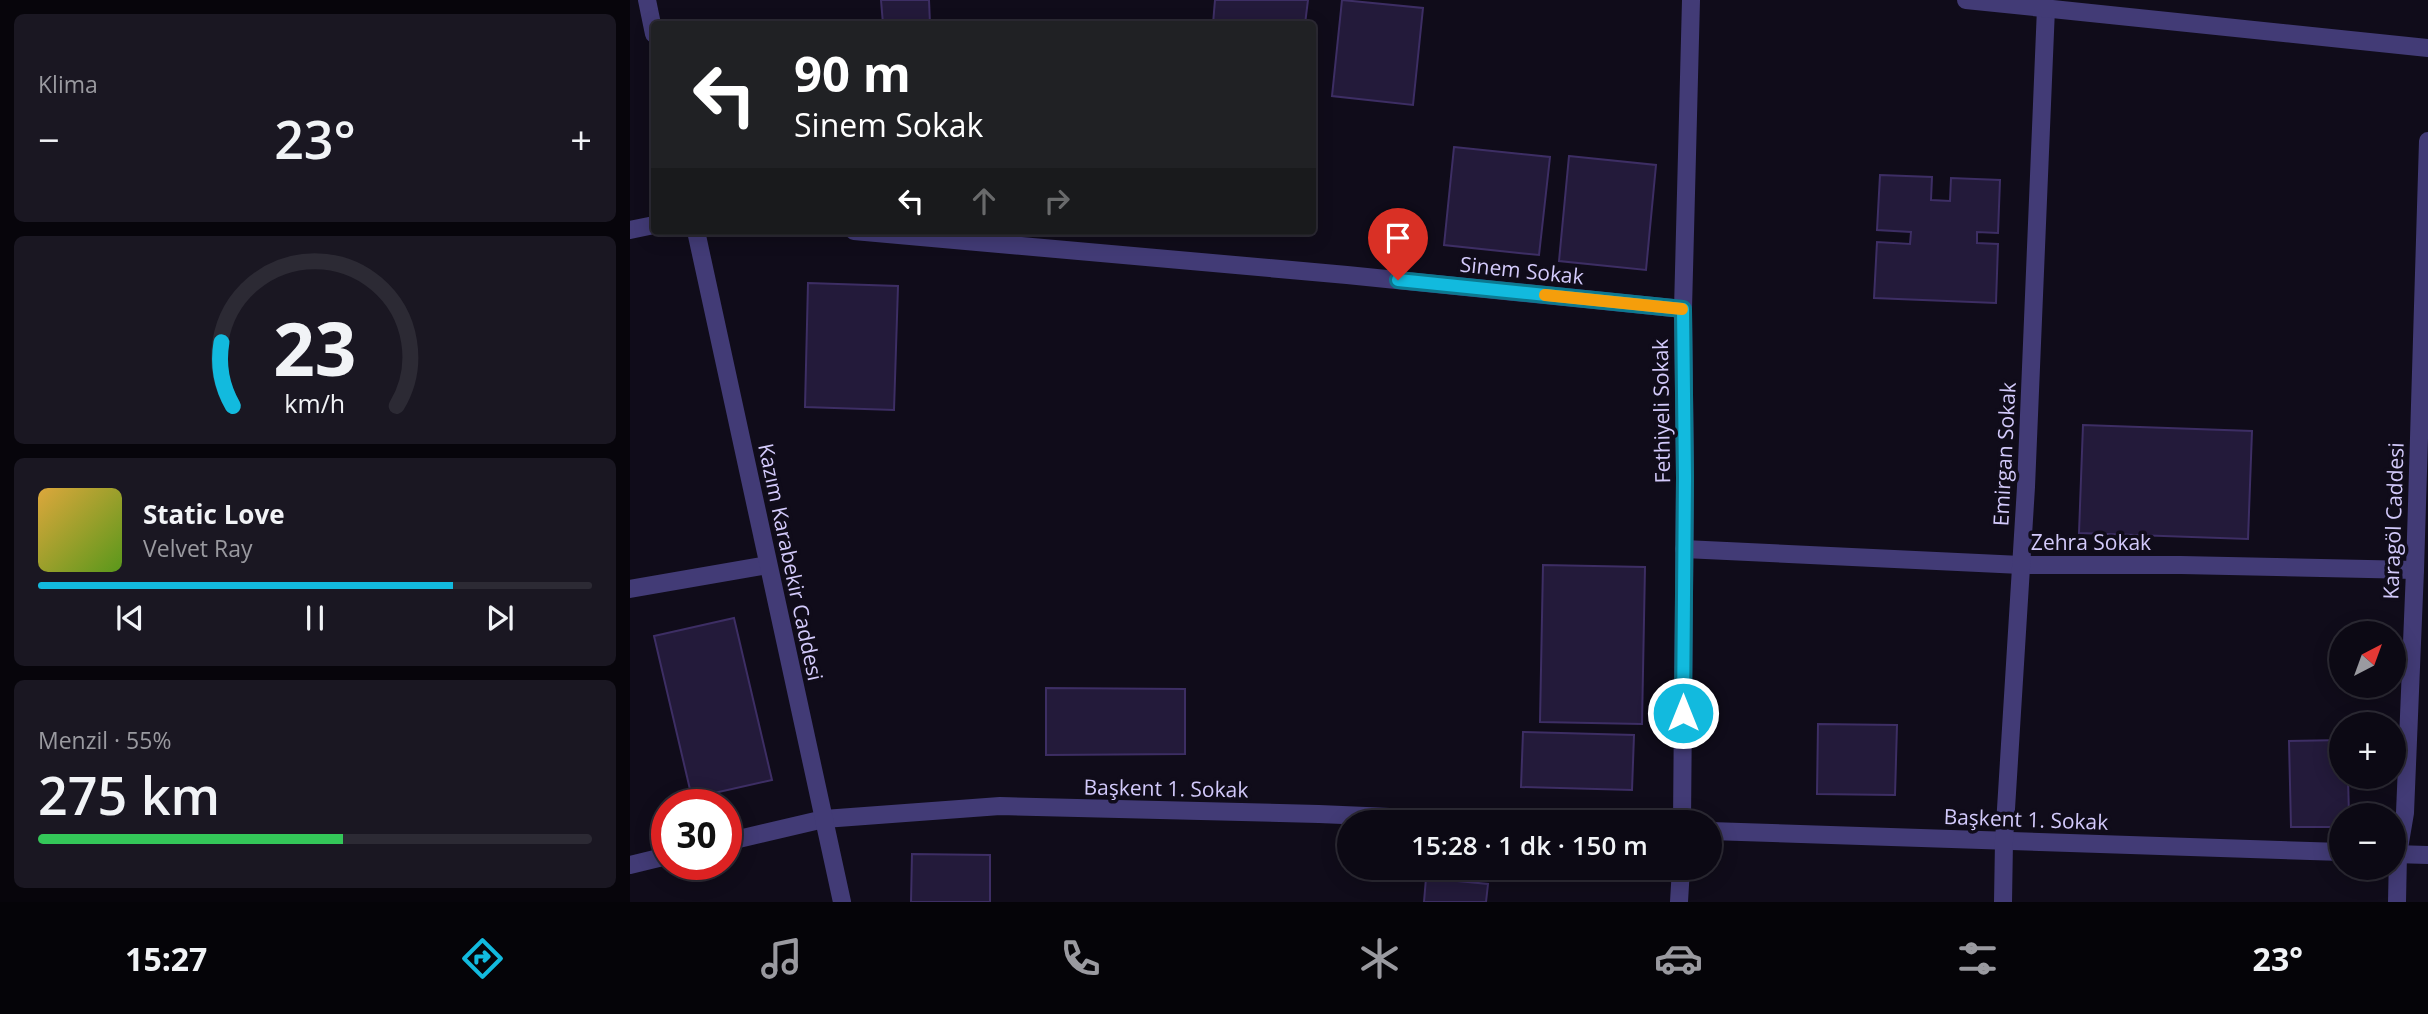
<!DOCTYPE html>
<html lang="tr">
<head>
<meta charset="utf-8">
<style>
	body { margin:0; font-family:"Open Sans",sans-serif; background:#1a1722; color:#f1f3f6; height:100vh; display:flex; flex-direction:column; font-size:26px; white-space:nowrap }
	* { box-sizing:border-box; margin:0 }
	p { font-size:23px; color:#9a9aa0 }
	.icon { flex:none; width:38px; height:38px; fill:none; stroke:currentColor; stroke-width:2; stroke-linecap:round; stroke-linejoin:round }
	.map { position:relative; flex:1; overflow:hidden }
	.panel { display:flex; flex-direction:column; gap:14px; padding:14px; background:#07050b; width:630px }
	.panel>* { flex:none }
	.banner { position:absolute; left:21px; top:21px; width:665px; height:214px; border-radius:7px; box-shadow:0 4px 18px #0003,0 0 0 2px #2c2a34; background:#202124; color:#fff; overflow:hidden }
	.needle { width:46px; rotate:41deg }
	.buttons { position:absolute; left:1699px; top:621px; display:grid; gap:14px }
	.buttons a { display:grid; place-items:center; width:77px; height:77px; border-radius:50%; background:#0c0914; box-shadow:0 4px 18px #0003,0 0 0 2px #2c2a34; font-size:35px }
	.speed { position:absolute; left:21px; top:789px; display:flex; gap:14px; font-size:35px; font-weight:700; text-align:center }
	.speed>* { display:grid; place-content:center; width:91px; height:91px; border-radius:50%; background:#0c0914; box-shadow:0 4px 18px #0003,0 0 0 2px #2c2a34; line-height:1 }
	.speed .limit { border:10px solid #d22; background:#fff; color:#111 }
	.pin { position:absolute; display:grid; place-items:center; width:60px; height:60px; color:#fff; margin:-72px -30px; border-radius:50% 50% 50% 0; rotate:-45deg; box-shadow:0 0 7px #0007 }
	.pin .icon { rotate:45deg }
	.me { position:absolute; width:77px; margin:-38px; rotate:0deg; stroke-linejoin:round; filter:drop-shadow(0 0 5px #0008) }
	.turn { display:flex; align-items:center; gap:24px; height:147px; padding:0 28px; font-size:32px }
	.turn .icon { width:91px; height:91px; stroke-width:2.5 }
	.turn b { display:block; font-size:49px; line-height:60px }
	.lanes { display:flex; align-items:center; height:66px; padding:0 28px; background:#0003; justify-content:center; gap:35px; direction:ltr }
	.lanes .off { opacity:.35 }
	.big { font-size:52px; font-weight:600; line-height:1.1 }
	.panel .tile { flex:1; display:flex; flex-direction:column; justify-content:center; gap:10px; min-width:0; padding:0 24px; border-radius:10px; background:#1a1722 }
	.panel .dial { align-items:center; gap:0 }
	.dial svg { height:182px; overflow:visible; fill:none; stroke:#2c2a34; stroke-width:7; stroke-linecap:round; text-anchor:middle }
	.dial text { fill:#f1f3f6; stroke:none }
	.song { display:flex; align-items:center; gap:21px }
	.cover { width:84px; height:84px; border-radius:10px; background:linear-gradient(135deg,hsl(40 70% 55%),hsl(90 70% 35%)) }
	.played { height:7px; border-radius:4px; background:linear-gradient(90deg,#12bade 75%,#2c2a34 75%) }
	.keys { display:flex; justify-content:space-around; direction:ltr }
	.heat { display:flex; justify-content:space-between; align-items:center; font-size:38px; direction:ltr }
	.charge { height:10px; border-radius:5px; background:linear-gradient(90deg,#34c759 55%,#2c2a34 0) }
	.trip { position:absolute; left:707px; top:810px; width:385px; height:70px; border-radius:35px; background:#0c0914; box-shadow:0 4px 18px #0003,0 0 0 2px #2c2a34; font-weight:600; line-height:70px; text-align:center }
	.menu { display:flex; height:112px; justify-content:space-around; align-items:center; background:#050408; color:#9a9aa0 }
	.menu .icon { width:49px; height:49px }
	.menu .selected { color:#12bade }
	.menu b { font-size:32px; color:#f1f3f6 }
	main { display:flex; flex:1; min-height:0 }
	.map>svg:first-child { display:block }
	.building { fill:#231a3a; stroke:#3d2e64; stroke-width:2 }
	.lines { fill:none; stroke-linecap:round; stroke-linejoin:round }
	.minor { stroke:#423b76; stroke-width:18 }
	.tertiary { stroke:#423b76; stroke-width:18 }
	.route-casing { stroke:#0c7990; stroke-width:18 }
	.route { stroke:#12bade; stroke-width:12 }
	.slow { stroke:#f59e0b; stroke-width:12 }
	.labels { text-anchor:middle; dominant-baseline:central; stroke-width:7; stroke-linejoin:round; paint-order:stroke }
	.street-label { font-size:21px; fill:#d3cafb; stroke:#100c1a }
</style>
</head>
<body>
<main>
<section class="panel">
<div class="tile"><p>Klima</p>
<div class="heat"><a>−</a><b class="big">23°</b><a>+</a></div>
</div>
<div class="tile dial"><svg viewBox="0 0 100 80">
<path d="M14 69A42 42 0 1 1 86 69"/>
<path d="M14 69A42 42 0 0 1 9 41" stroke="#12bade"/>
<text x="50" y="56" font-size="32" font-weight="700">23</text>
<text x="50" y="72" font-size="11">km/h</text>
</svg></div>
<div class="tile">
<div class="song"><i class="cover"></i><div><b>Static Love</b><p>Velvet Ray</p></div></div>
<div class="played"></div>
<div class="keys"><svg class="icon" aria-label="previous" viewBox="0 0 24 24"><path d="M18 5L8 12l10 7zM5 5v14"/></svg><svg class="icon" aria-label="pause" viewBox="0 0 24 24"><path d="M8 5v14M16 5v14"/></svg><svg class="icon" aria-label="next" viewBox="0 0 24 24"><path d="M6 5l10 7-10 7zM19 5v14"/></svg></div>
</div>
<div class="tile"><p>Menzil · 55%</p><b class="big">275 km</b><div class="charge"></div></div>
</section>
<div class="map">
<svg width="1798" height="902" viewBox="0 0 1798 902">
	<rect width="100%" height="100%" fill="#100c1a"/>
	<g class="building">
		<path d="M 251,0 L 299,0 L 300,24 L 253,24 Z"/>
		<path d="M 585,0 L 678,0 L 675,24 L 583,24 Z"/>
		<path d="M 712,0 L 793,8 L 783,105 L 702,96 Z"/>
		<path d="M 824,147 L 920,157 L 909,255 L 814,245 Z"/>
		<path d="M 939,156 L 1026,165 L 1016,270 L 929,261 Z"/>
		<path d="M 1250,175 L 1302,177 L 1301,200 L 1320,201 L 1321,178 L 1370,180 L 1368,233 L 1347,232 L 1347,243 L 1368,244 L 1366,303 L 1244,298 L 1247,242 L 1280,244 L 1281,232 L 1247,230 Z"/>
		<path d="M 178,283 L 268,286 L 264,410 L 175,407 Z"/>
		<path d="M 1453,425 L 1622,431 L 1618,539 L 1449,533 Z"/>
		<path d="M 913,565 L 1015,567 L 1012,724 L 910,722 Z"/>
		<path d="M 104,618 L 142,780 L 62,798 L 24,636 Z"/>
		<path d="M 416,688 L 555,689 L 555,754 L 416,755 Z"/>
		<path d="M 1188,724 L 1267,725 L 1265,795 L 1187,794 Z"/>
		<path d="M 893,732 L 1004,735 L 1002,790 L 891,787 Z"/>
		<path d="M 1712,740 L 1712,777 L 1718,777 L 1719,816 L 1712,816 L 1712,827 L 1661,827 L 1659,741 Z"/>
		<path d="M 282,854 L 360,855 L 360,902 L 281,902 Z"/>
		<path d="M 796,878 L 858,884 L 856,902 L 794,902 Z"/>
	</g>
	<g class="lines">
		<g class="minor">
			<path d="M 0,230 L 24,225"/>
			<path d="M 224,231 L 717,275 L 1053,309"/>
			<path d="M 1054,549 L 1391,565 L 1551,565 L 1785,570"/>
			<path d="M 0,589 L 138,565"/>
			<path d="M 1052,822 L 1055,478 L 1053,309 L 1061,0"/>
			<path d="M 1080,831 L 1712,852"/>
			<path d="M 96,842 L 194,819 L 370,806 L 689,814 L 877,822"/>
			<path d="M 1764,854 L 1798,855"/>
			<path d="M 0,865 L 37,856"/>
			<path d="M 1049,902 L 1051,868"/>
			<path d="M 1373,902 L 1374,841 L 1396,487 L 1416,8"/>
			<path d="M 1767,902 L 1768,854 L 1775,813 L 1785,570 L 1798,141"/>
		</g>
		<g class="tertiary">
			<path d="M 17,0 L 24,34"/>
			<path d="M 1336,0 L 1798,48"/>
			<path d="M 66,231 L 212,902"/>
		</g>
	</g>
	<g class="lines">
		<g class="route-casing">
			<path id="route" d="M 768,280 L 1053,309 L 1055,478 L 1053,713"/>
		</g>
		<use href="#route" class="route"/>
		<path class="slow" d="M 915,295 L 1052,309"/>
	</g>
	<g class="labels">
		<g class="street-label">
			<text transform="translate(892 270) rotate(6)">Sinem Sokak</text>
			<text transform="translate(1031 411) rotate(-91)">Fethiyeli Sokak</text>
			<text transform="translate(1374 454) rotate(-87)">Emirgan Sokak</text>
			<text transform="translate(1763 521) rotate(-88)">Karagöl Caddesi</text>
			<text x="1461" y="542">Zehra Sokak</text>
			<text transform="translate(161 562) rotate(78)">Kazım Karabekir Caddesi</text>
			<text transform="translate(536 788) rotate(1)">Başkent 1. Sokak</text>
			<text transform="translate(1396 819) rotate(2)">Başkent 1. Sokak</text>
		</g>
	</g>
</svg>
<div class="buttons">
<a><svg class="needle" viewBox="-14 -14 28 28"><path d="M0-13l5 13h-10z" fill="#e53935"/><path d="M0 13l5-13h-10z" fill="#9a9aa0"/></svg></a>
<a>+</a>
<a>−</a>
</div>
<div class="speed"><div class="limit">30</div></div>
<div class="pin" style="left:768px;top:280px;background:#d93025"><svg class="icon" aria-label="arrive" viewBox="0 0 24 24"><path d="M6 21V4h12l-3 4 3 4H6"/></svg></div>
<svg class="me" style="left:1053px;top:713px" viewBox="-20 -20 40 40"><circle r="17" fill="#12bade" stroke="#fff" stroke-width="3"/><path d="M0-11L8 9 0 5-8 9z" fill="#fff"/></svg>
<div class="trip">15:28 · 1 dk · 150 m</div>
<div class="banner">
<div class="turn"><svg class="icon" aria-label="left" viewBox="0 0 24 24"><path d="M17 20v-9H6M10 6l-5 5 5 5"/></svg><div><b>90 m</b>Sinem Sokak</div></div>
<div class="lanes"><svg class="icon" aria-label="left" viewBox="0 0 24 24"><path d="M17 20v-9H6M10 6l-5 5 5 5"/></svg><svg class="icon off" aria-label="ahead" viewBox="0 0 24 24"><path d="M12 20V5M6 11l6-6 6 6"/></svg><svg class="icon off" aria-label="right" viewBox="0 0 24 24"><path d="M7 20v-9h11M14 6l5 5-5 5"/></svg></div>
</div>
</div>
</main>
<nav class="menu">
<b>15:27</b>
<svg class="icon selected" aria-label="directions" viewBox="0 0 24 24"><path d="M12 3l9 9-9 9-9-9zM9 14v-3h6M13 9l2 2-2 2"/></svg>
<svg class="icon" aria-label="music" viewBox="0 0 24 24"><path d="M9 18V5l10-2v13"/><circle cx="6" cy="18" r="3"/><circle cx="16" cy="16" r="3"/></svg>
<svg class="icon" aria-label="phone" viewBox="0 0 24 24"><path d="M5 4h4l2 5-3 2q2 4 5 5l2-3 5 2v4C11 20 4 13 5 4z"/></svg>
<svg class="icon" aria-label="climate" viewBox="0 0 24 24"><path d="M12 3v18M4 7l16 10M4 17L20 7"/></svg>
<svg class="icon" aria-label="car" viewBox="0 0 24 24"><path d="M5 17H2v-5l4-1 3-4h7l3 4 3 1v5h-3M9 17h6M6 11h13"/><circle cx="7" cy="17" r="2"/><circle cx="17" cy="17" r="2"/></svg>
<svg class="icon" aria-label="filters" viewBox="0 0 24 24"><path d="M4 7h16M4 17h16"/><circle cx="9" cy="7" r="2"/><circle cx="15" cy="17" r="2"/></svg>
<b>23°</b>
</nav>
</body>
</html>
